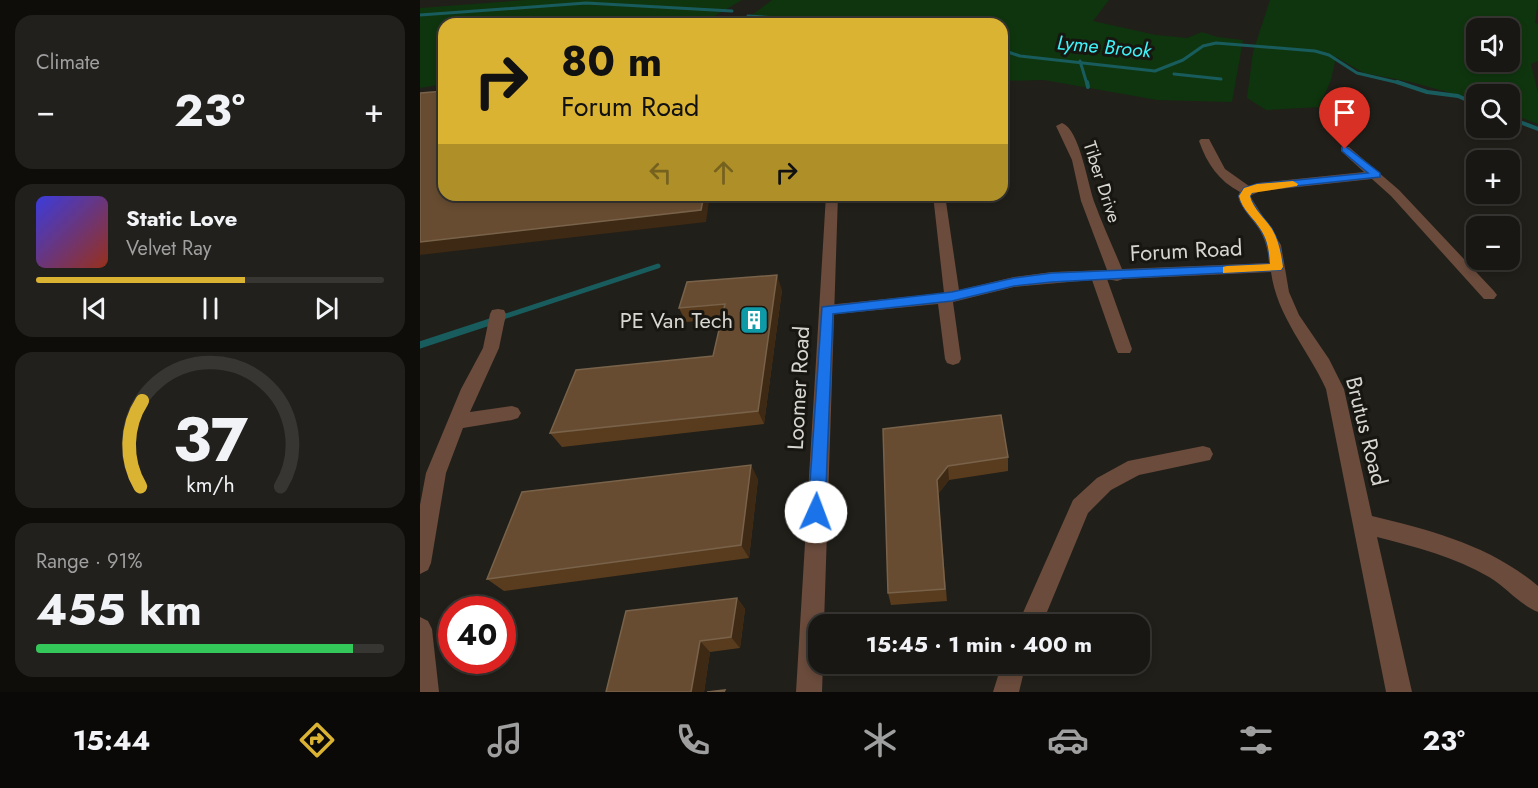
<!DOCTYPE html>
<html lang="en">
<head>
<meta charset="utf-8">
<style>
	body { margin:0; font-family:Jost,sans-serif; background:#22201c; color:#f1f3f6; height:100vh; display:flex; flex-direction:column; font-size:22px; white-space:nowrap }
	* { box-sizing:border-box; margin:0 }
	p { font-size:20px; color:#9f9fa0 }
	.icon { flex:none; width:33px; height:33px; fill:none; stroke:currentColor; stroke-width:2; stroke-linecap:round; stroke-linejoin:round }
	.map { position:relative; flex:1; overflow:hidden }
	.drawer { display:flex; flex-direction:column; gap:15px; padding:15px; background:#0e0d0a; width:420px }
	.drawer>* { flex:none }
	.banner { position:absolute; left:18px; top:18px; width:570px; height:183px; border-radius:18px; box-shadow:0 3px 9px #0003,0 0 0 2px #373633; background:#dab333; color:#111; overflow:hidden }
	.buttons { position:absolute; left:1046px; top:18px; display:grid; gap:12px }
	.buttons a { display:grid; place-items:center; width:54px; height:54px; border-radius:12px; background:#191713; box-shadow:0 3px 9px #0003,0 0 0 2px #373633; font-size:30px }
	.speed { position:absolute; left:18px; top:596px; display:flex; gap:12px; font-size:30px; font-weight:700; text-align:center }
	.speed>* { display:grid; place-content:center; width:78px; height:78px; border-radius:50%; background:#191713; box-shadow:0 3px 9px #0003,0 0 0 2px #373633; line-height:1 }
	.speed .limit { border:9px solid #d22; background:#fff; color:#111 }
	.pin { position:absolute; display:grid; place-items:center; width:51px; height:51px; color:#fff; margin:-62px -26px; border-radius:50% 50% 50% 0; rotate:-45deg; box-shadow:0 0 6px #0007 }
	.pin .icon { rotate:45deg }
	.me { position:absolute; width:66px; margin:-33px; rotate:2deg; stroke-linejoin:round; filter:drop-shadow(0 0 4px #0008) }
	.turn { display:flex; align-items:center; gap:21px; height:126px; padding:0 24px; font-size:27px }
	.turn .icon { width:78px; height:78px; stroke-width:2.5 }
	.turn b { display:block; font-size:42px; line-height:51px }
	.lanes { display:flex; align-items:center; height:57px; padding:0 24px; background:#0003; justify-content:center; gap:30px; direction:ltr }
	.lanes .off { opacity:.35 }
	.big { font-size:45px; font-weight:700; line-height:1.1 }
	.drawer .tile { flex:1; display:flex; flex-direction:column; justify-content:center; gap:9px; min-width:0; padding:0 21px; border-radius:18px; background:#22201c }
	.drawer .dial { align-items:center; gap:0 }
	.dial svg { height:156px; overflow:visible; fill:none; stroke:#373633; stroke-width:7; stroke-linecap:round; text-anchor:middle }
	.dial text { fill:#f1f3f6; stroke:none }
	.song { display:flex; align-items:center; gap:18px }
	.cover { width:72px; height:72px; border-radius:9px; background:linear-gradient(135deg,hsl(240 70% 55%),hsl(10 70% 35%)) }
	.played { height:6px; border-radius:3px; background:linear-gradient(90deg,#dab333 60%,#373633 60%) }
	.keys { display:flex; justify-content:space-around; direction:ltr }
	.heat { display:flex; justify-content:space-between; align-items:center; font-size:33px; direction:ltr }
	.charge { height:9px; border-radius:4px; background:linear-gradient(90deg,#34c759 91%,#373633 0) }
	.trip { position:absolute; left:388px; top:614px; width:342px; height:60px; border-radius:18px; background:#191713; box-shadow:0 3px 9px #0003,0 0 0 2px #373633; font-weight:700; line-height:60px; text-align:center }
	.tab-bar { display:flex; height:96px; justify-content:space-around; align-items:center; background:#0a0908; color:#9f9fa0 }
	.tab-bar .icon { width:42px; height:42px }
	.tab-bar .active { color:#dab333 }
	.tab-bar b { font-size:27px; color:#f1f3f6 }
	main { display:flex; flex:1; min-height:0 }
	.map>svg:first-child { display:block }
	.green { fill:#0f350e; fill-rule:evenodd }
	.lines { fill:none; stroke-linecap:round; stroke-linejoin:round }
	.stream-far3 { stroke:#195c5e; stroke-width:3 }
	.stream-far2 { stroke:#195c5e; stroke-width:4 }
	.stream-far1 { stroke:#195c5e; stroke-width:5 }
	.stream { stroke:#195c5e; stroke-width:7 }
	.minor { fill:#6a4b3c; fill-rule:evenodd }
	.tertiary { fill:#6a4b3c; fill-rule:evenodd }
	.wall { fill:#593c1e }
	.shaded-wall { fill:#3d2914 }
	.building { fill:#674c31; stroke:#78624a; stroke-width:1.5 }
	.route { fill:#1a73e8; stroke:#114b97; stroke-width:1.5 }
	.slow { fill:#f59e0b }
	.labels { text-anchor:middle; dominant-baseline:central; stroke-width:6; stroke-linejoin:round; paint-order:stroke }
	.far-street-label { font-size:18px; fill:#d7d6d1; stroke:#181610 }
	.far-water-label { font-size:20px; font-style:italic; fill:#3ef2f8; stroke:#181610 }
	.street-label { font-size:22px; fill:#d7d6d1; stroke:#181610 }
	.poi-label { font-size:22px; fill:#d7d6d1; stroke:#181610; text-anchor:end }
</style>
</head>
<body>
<main>
<section class="drawer">
<div class="tile"><p>Climate</p>
<div class="heat"><a>−</a><b class="big">23°</b><a>+</a></div>
</div>
<div class="tile">
<div class="song"><i class="cover"></i><div><b>Static Love</b><p>Velvet Ray</p></div></div>
<div class="played"></div>
<div class="keys"><svg class="icon" aria-label="previous" viewBox="0 0 24 24"><path d="M18 5L8 12l10 7zM5 5v14"/></svg><svg class="icon" aria-label="pause" viewBox="0 0 24 24"><path d="M8 5v14M16 5v14"/></svg><svg class="icon" aria-label="next" viewBox="0 0 24 24"><path d="M6 5l10 7-10 7zM19 5v14"/></svg></div>
</div>
<div class="tile dial"><svg viewBox="0 0 100 80">
<path d="M14 69A42 42 0 1 1 86 69"/>
<path d="M14 69A42 42 0 0 1 15 25" stroke="#dab333"/>
<text x="50" y="56" font-size="32" font-weight="700">37</text>
<text x="50" y="72" font-size="11">km/h</text>
</svg></div>
<div class="tile"><p>Range · 91%</p><b class="big">455 km</b><div class="charge"></div></div>
</section>
<div class="map">
<svg width="1118" height="692" viewBox="0 0 1118 692">
	<rect width="100%" height="100%" fill="#211f19"/>
	<g class="green">
		<path d="M 106,0 L 322,0 L 281,24 L 24,24 L 24,84 L 0,88 L 0,8 Z"/>
		<path d="M 352,0 L 689,0 L 673,21 L 736,35 L 767,38 L 782,32 L 797,37 L 823,40 L 812,102 L 737,100 L 624,80 L 582,81 L 582,24 L 320,24 Z"/>
		<path d="M 850,0 L 1118,0 L 1115,23 L 1118,24 L 1118,61 L 1111,64 L 1118,93 L 1118,124 L 1089,113 L 1089,94 L 1056,94 L 1056,100 L 991,82 L 944,73 L 916,57 L 911,80 L 899,107 L 846,110 L 827,98 L 833,52 ZM 1089,28 L 1089,62 L 1056,62 L 1056,28 Z"/>
	</g>
	<g class="lines">
		<g class="stream-far3">
			<path d="M 0,15 L 166,3 L 312,11"/>
			<path d="M 328,16 L 374,19 L 378,24"/>
			<path d="M 582,50 L 600,56 L 735,71 L 763,60 L 783,46 L 796,43 L 895,51 L 909,55 L 937,73 L 984,84"/>
			<path d="M 660,61 L 667,84"/>
			<path d="M 754,74 L 801,79"/>
		</g>
		<g class="stream-far2">
			<path d="M 667,82 L 668,87"/>
			<path d="M 977,82 L 1007,92 L 1038,96 L 1056,104"/>
			<path d="M 1089,118 L 1118,129"/>
		</g>
		<path class="stream-far1" d="M 77,319 L 238,266"/>
		<path class="stream" d="M 0,345 L 82,318"/>
		<g class="minor">
			<path d="M 642,123 C 660,129 668,187 675,204 C 683,226 693,247 702,269 L 849,263 C 848,251 846,240 839,229 C 832,218 821,209 818,196 L 820,192 C 799,181 787,164 779,141 L 781,139 L 789,139 L 805,169 L 829,186 L 838,183 L 944,172 L 921,151 L 921,147 L 929,147 L 979,190 L 1074,291 L 1077,295 L 1074,299 L 1064,299 L 971,196 L 952,179 L 840,191 L 830,196 L 861,245 L 869,292 L 879,315 L 909,359 L 924,389 L 952,516 C 1011,530 1071,546 1118,586 L 1118,612 C 1100,605 1087,588 1069,577 C 1035,557 996,547 957,537 L 992,692 L 966,692 L 906,389 C 888,349 857,317 851,272 L 703,279 L 697,281 L 687,279 L 712,349 L 710,353 L 698,353 L 696,349 L 672,280 L 594,287 L 533,302 L 541,359 L 539,363 L 533,365 L 527,363 L 525,359 L 518,304 L 407,315 L 401,314 L 399,310 L 401,306 L 407,305 L 524,293 L 513,195 L 525,195 L 539,290 L 594,277 L 632,272 L 687,270 L 661,201 L 652,160 L 636,126 Z"/>
			<path d="M 78,309 L 84,310 L 86,314 L 79,348 L 50,412 L 92,406 L 98,408 L 101,413 L 98,418 L 92,420 L 43,428 L 26,473 L 11,563 L 8,570 L 0,574 L 0,505 L 6,473 L 41,389 L 63,348 L 70,314 L 72,310 Z"/>
			<path d="M 783,446 L 790,448 L 793,454 L 790,460 L 719,475 L 691,490 L 668,513 L 622,624 L 598,624 L 653,500 L 677,478 L 708,461 Z"/>
			<path d="M 0,617 L 8,621 L 12,629 L 19,692 L 0,692 Z"/>
			<path d="M 582,663 L 606,663 L 599,692 L 573,692 Z"/>
		</g>
		<path class="tertiary" d="M 406,195 L 418,195 L 404,624 L 399,624 L 399,663 L 403,663 L 402,692 L 376,692 Z"/>
	</g>
	<g class="wall">
		<path d="M 362,290 L 344,424 L 142,447 L 130,433 L 293,356 L 301,319 L 266,322 L 259,308 Z"/>
		<path d="M 463,429 L 588,457 L 588,471 L 529,480 L 518,494 L 527,601 L 471,605 L 468,593 Z"/>
		<path d="M 338,479 L 329,558 L 84,591 L 67,579 Z"/>
		<path d="M 317,598 L 325,609 L 320,648 L 290,652 L 284,692 L 186,692 Z"/>
	</g>
	<g class="shaded-wall">
		<path d="M 284,195 L 290,195 L 286,222 L 0,255 L 0,242 Z"/>
		<path d="M 357,275 L 362,290 L 344,424 L 338,411 Z"/>
		<path d="M 331,465 L 338,479 L 329,558 L 321,545 Z"/>
		<path d="M 528,466 L 529,480 L 518,494 L 527,601 L 517,480 Z"/>
		<path d="M 317,598 L 325,609 L 320,648 L 311,637 Z"/>
		<path d="M 280,641 L 290,652 L 284,692 L 271,692 Z"/>
	</g>
	<g class="building">
		<path d="M 24,91 L 24,195 L 284,195 L 281,210 L 0,242 L 0,93 Z"/>
		<path d="M 357,275 L 338,411 L 130,433 L 156,370 L 293,356 L 305,304 L 259,308 L 267,282 Z"/>
		<path d="M 581,415 L 588,457 L 528,466 L 517,480 L 525,589 L 468,593 L 463,429 Z"/>
		<path d="M 331,465 L 321,545 L 67,579 L 102,492 Z"/>
		<path d="M 317,598 L 311,637 L 280,641 L 271,692 L 186,692 L 206,611 Z"/>
		<path d="M 305,690 L 304,692 L 287,692 Z"/>
	</g>
	<path class="route" d="M 925,146 L 960,173 L 960,177 L 839,190 L 832,193 L 830,196 C 833,209 845,218 852,229 C 859,241 861,253 863,267 L 861,270 L 632,282 L 594,286 L 532,301 L 413,314 L 405,512 L 402,518 L 396,520 L 390,518 L 388,512 L 402,307 L 532,292 L 594,278 L 632,273 L 850,264 C 849,251 848,241 841,230 C 834,218 822,210 819,196 L 824,188 L 837,184 L 948,173 L 922,151 L 922,147 Z"/>
	<path class="slow" d="M 873,181 L 878,184 L 877,186 L 832,193 L 830,196 C 833,209 845,218 852,229 C 859,241 861,253 863,267 L 861,270 L 803,273 L 803,267 L 807,266 L 850,264 C 849,251 848,241 841,230 C 834,218 822,210 819,196 L 824,188 L 837,184 Z"/>
	<defs>
		<g id="building-square" transform="scale(1.5)"><rect x="-9" y="-9" width="18" height="18" rx="4" fill="#0f9aa8" stroke="#181610"/><path d="M-4-6H4V6H1V3H-1V6H-4ZM-2.5-4.3h1.7v1.8h-1.7ZM.8-4.3h1.7v1.8H.8ZM-2.5-1h1.7V.8h-1.7ZM.8-1h1.7V.8H.8Z" fill="#fff"/></g>
	</defs>
	<g fill-rule="evenodd">
		<use href="#building-square" x="334" y="320"/>
	</g>
	<g class="labels">
		<g class="far-street-label">
			<text transform="translate(682 182) rotate(72)">Tiber Drive</text>
		</g>
		<g class="far-water-label">
			<text transform="translate(684 47) rotate(5)">Lyme Brook</text>
		</g>
		<g class="street-label">
			<text transform="translate(766 250) rotate(-3)">Forum Road</text>
			<text transform="translate(378 388) rotate(-87)">Loomer Road</text>
			<text transform="translate(947 431) rotate(76)">Brutus Road</text>
		</g>
		<g class="poi-label">
			<text x="313" y="320">PE Van Tech</text>
		</g>
	</g>
</svg>
<div class="buttons">
<a><svg class="icon" aria-label="sound" viewBox="0 0 24 24"><path d="M4 9h4l5-4v14l-5-4H4zM17 9q2 3 0 6"/></svg></a>
<a><svg class="icon" aria-label="search" viewBox="0 0 24 24"><circle cx="10" cy="10" r="6"/><path d="M15 15l6 6"/></svg></a>
<a>+</a>
<a>−</a>
</div>
<div class="speed"><div class="limit">40</div></div>
<div class="pin" style="left:925px;top:149px;background:#d93025"><svg class="icon" aria-label="arrive" viewBox="0 0 24 24"><path d="M6 21V4h12l-3 4 3 4H6"/></svg></div>
<svg class="me" style="left:396px;top:512px" viewBox="-20 -20 40 40"><circle r="19" fill="#fff"/><path d="M0-13L10 11 0 6-10 11z" fill="#1a73e8"/></svg>
<div class="trip">15:45 · 1 min · 400 m</div>
<div class="banner">
<div class="turn"><svg class="icon" aria-label="right" viewBox="0 0 24 24"><path d="M7 20v-9h11M14 6l5 5-5 5"/></svg><div><b>80 m</b>Forum Road</div></div>
<div class="lanes"><svg class="icon off" aria-label="left" viewBox="0 0 24 24"><path d="M17 20v-9H6M10 6l-5 5 5 5"/></svg><svg class="icon off" aria-label="ahead" viewBox="0 0 24 24"><path d="M12 20V5M6 11l6-6 6 6"/></svg><svg class="icon" aria-label="right" viewBox="0 0 24 24"><path d="M7 20v-9h11M14 6l5 5-5 5"/></svg></div>
</div>
</div>
</main>
<nav class="tab-bar">
<b>15:44</b>
<svg class="icon active" aria-label="directions" viewBox="0 0 24 24"><path d="M12 3l9 9-9 9-9-9zM9 14v-3h6M13 9l2 2-2 2"/></svg>
<svg class="icon" aria-label="music" viewBox="0 0 24 24"><path d="M9 18V5l10-2v13"/><circle cx="6" cy="18" r="3"/><circle cx="16" cy="16" r="3"/></svg>
<svg class="icon" aria-label="phone" viewBox="0 0 24 24"><path d="M5 4h4l2 5-3 2q2 4 5 5l2-3 5 2v4C11 20 4 13 5 4z"/></svg>
<svg class="icon" aria-label="climate" viewBox="0 0 24 24"><path d="M12 3v18M4 7l16 10M4 17L20 7"/></svg>
<svg class="icon" aria-label="car" viewBox="0 0 24 24"><path d="M5 17H2v-5l4-1 3-4h7l3 4 3 1v5h-3M9 17h6M6 11h13"/><circle cx="7" cy="17" r="2"/><circle cx="17" cy="17" r="2"/></svg>
<svg class="icon" aria-label="filters" viewBox="0 0 24 24"><path d="M4 7h16M4 17h16"/><circle cx="9" cy="7" r="2"/><circle cx="15" cy="17" r="2"/></svg>
<b>23°</b>
</nav>
</body>
</html>
